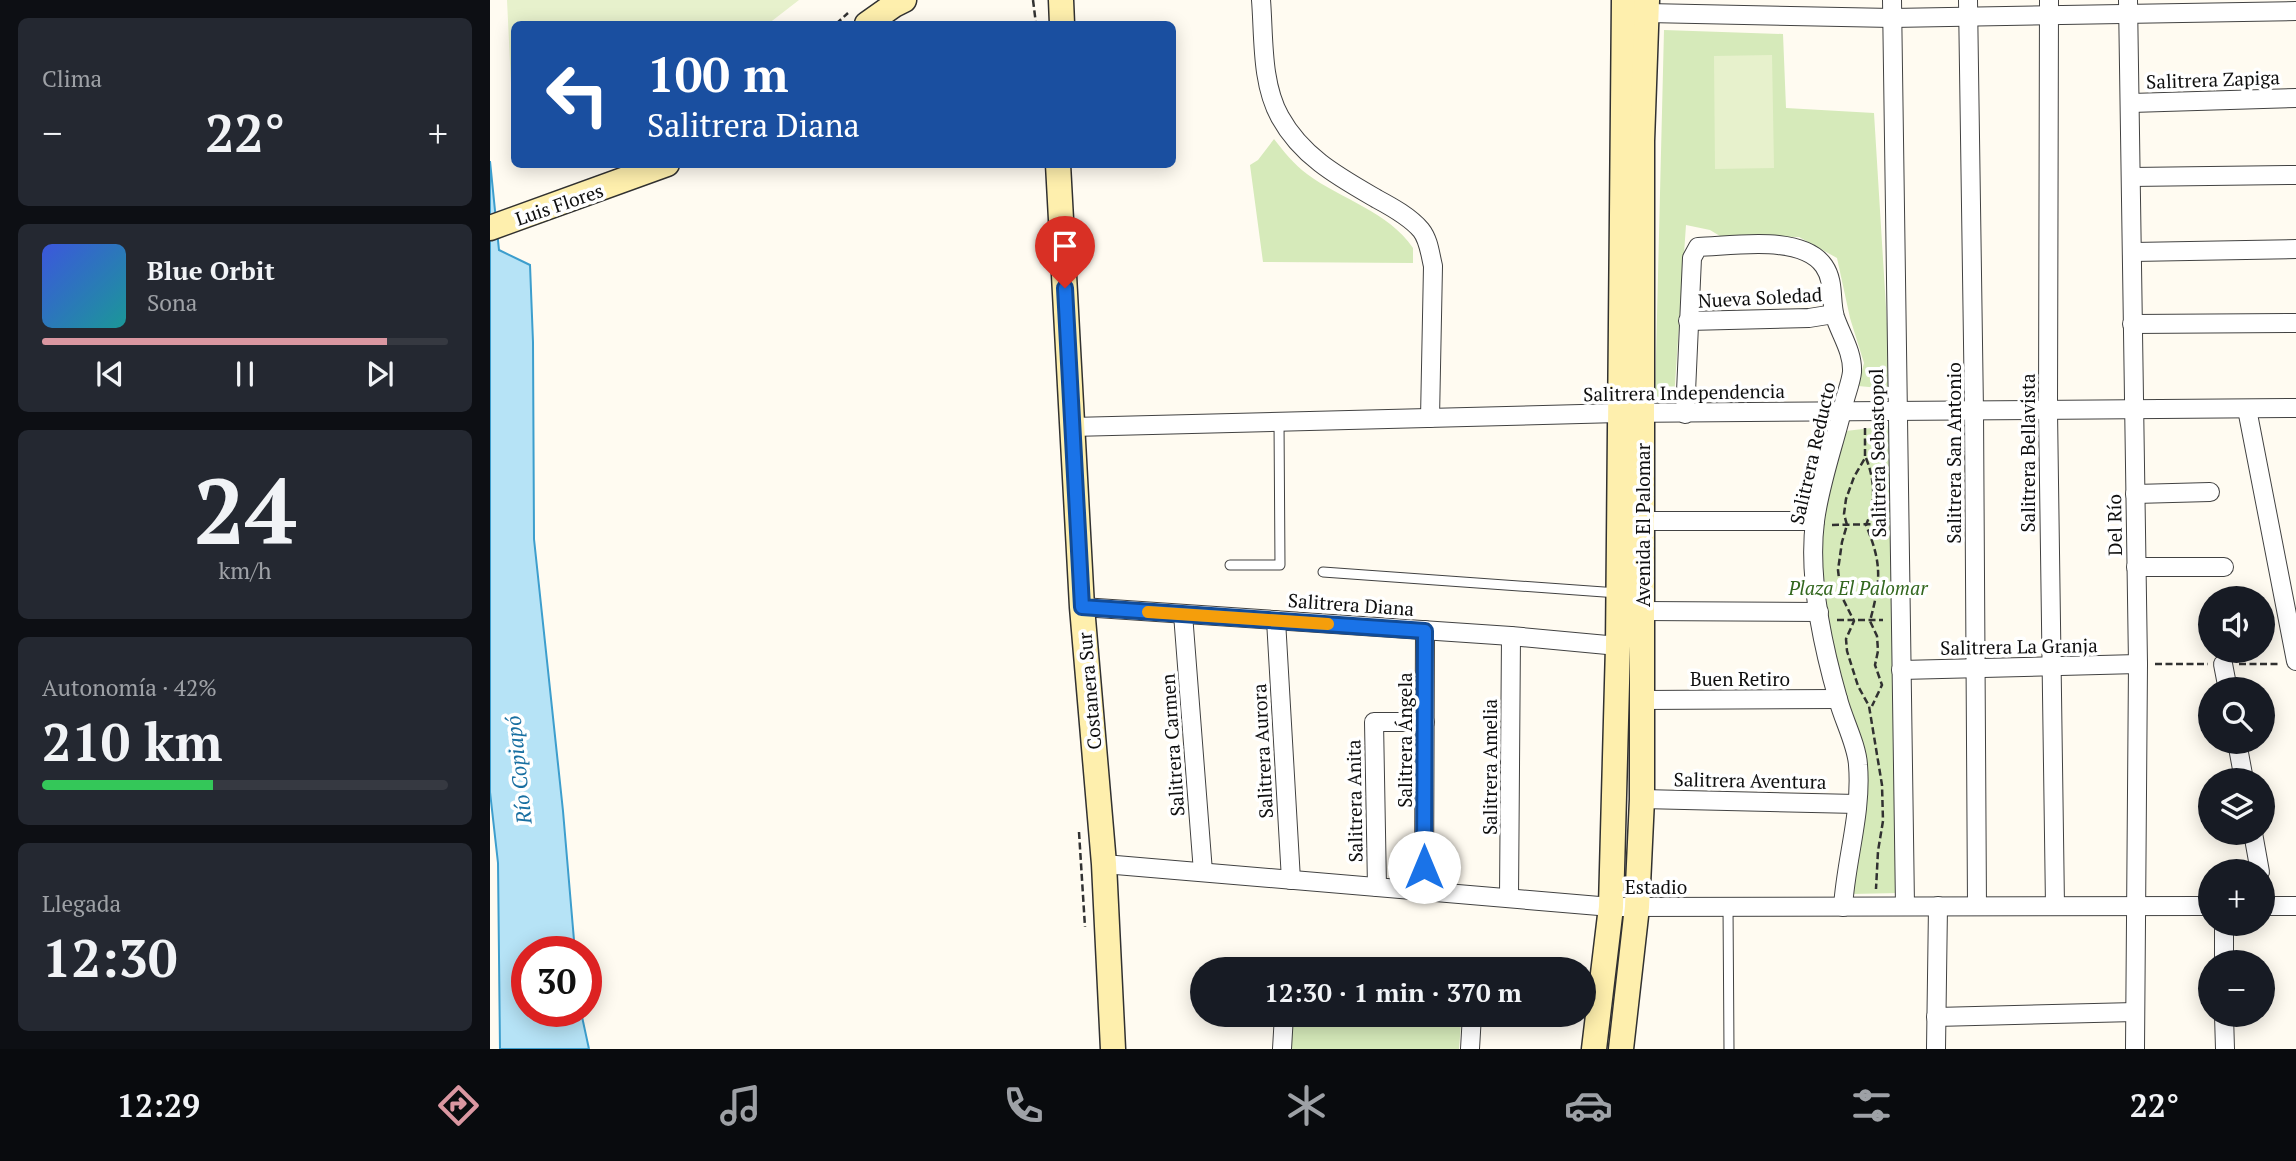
<!DOCTYPE html>
<html lang="es">
<head>
<meta charset="utf-8">
<style>
	body { margin:0; font-family:"PT Serif",serif; background:#242831; color:#f1f3f6; height:100vh; display:flex; flex-direction:column; font-size:26px; white-space:nowrap }
	* { box-sizing:border-box; margin:0 }
	p { font-size:23px; color:#9ea1a6 }
	.icon { flex:none; width:38px; height:38px; fill:none; stroke:currentColor; stroke-width:2; stroke-linecap:round; stroke-linejoin:round }
	.map { position:relative; flex:1; overflow:hidden }
	.panel { display:flex; flex-direction:column; gap:18px; padding:18px; background:#0d0f14; width:490px }
	.panel>* { flex:none }
	.hud { position:absolute; left:21px; top:21px; width:665px; height:147px; border-radius:10px; box-shadow:0 4px 18px #0003; background:#1a4fa0; color:#fff; overflow:hidden }
	.buttons { position:absolute; left:1708px; top:586px; display:grid; gap:14px }
	.buttons a { display:grid; place-items:center; width:77px; height:77px; border-radius:50%; background:#171b24; box-shadow:0 4px 18px #0003; font-size:35px }
	.speed { position:absolute; left:21px; top:936px; display:flex; gap:14px; font-size:35px; font-weight:700; text-align:center }
	.speed>* { display:grid; place-content:center; width:91px; height:91px; border-radius:50%; background:#171b24; box-shadow:0 4px 18px #0003; line-height:1 }
	.speed .limit { border:10px solid #d22; background:#fff; color:#111 }
	.pin { position:absolute; display:grid; place-items:center; width:60px; height:60px; color:#fff; margin:-72px -30px; border-radius:50% 50% 50% 0; rotate:-45deg; box-shadow:0 0 7px #0007 }
	.pin .icon { rotate:45deg }
	.me { position:absolute; width:77px; margin:-38px; rotate:0deg; stroke-linejoin:round; filter:drop-shadow(0 0 5px #0008) }
	.turn { display:flex; align-items:center; gap:24px; height:147px; padding:0 21px; font-size:32px }
	.turn .icon { width:91px; height:91px; stroke-width:2.5 }
	.turn b { display:block; font-size:49px; line-height:60px }
	.big { font-size:52px; font-weight:600; line-height:1.1 }
	.panel .card { flex:1; display:flex; flex-direction:column; justify-content:center; gap:10px; min-width:0; padding:0 24px; border-radius:10px; background:#242831 }
	.panel .dial { align-items:center; gap:0 }
	.dial b { font-size:91px; line-height:1 }
	.song { display:flex; align-items:center; gap:21px }
	.cover { width:84px; height:84px; border-radius:10px; background:linear-gradient(135deg,hsl(230 70% 55%),hsl(180 70% 35%)) }
	.played { height:7px; border-radius:4px; background:linear-gradient(90deg,#da97a1 85%,#363941 85%) }
	.keys { display:flex; justify-content:space-around; direction:ltr }
	.heat { display:flex; justify-content:space-between; align-items:center; font-size:38px; direction:ltr }
	.charge { height:10px; border-radius:5px; background:linear-gradient(90deg,#34c759 42%,#363941 0) }
	.trip { position:absolute; left:700px; top:957px; width:406px; height:70px; border-radius:35px; background:#171b24; box-shadow:0 4px 18px #0003; font-weight:600; line-height:70px; text-align:center }
	.tabs { display:flex; height:112px; justify-content:space-around; align-items:center; background:#090b0e; color:#9ea1a6 }
	.tabs .icon { width:49px; height:49px }
	.tabs .on { color:#da97a1 }
	.tabs b { font-size:32px; color:#f1f3f6 }
	main { display:flex; flex:1; min-height:0 }
	.map>svg:first-child { display:block }
	.green { fill:#d6eaba }
	.pitch { fill:#e7f1cc }
	.water { fill:#b6e3f6; stroke:#3d9ecd; stroke-width:2 }
	.lines { fill:none; stroke-linecap:round; stroke-linejoin:round }
	.lane-casing { stroke:#424242; stroke-width:11 }
	.street-casing { stroke:#424242; stroke-width:20 }
	.secondary-casing { stroke:#313131; stroke-width:27 }
	.path { stroke:#313131; stroke-width:2.5; stroke-dasharray:7 3.5; stroke-linecap:butt }
	.lane { stroke:#fff; stroke-width:9 }
	.street { stroke:#fff; stroke-width:18 }
	.secondary { stroke:#feefad; stroke-width:24 }
	.route-casing { stroke:#114b97; stroke-width:18 }
	.route { stroke:#1a73e8; stroke-width:12 }
	.slow { stroke:#f59e0b; stroke-width:12 }
	.labels { text-anchor:middle; dominant-baseline:central; stroke-width:7; stroke-linejoin:round; paint-order:stroke }
	.street-label { font-size:19px; fill:#0f0f0f; stroke:#fff }
	.park-label { font-size:19px; font-style:italic; fill:#33671f; stroke:#fff }
	.water-label { font-size:21px; font-style:italic; fill:#186fa1; stroke:#fff }
</style>
</head>
<body>
<main>
<section class="panel">
<div class="card"><p>Clima</p>
<div class="heat"><a>−</a><b class="big">22°</b><a>+</a></div>
</div>
<div class="card">
<div class="song"><i class="cover"></i><div><b>Blue Orbit</b><p>Sona</p></div></div>
<div class="played"></div>
<div class="keys"><svg class="icon" aria-label="previous" viewBox="0 0 24 24"><path d="M18 5L8 12l10 7zM5 5v14"/></svg><svg class="icon" aria-label="pause" viewBox="0 0 24 24"><path d="M8 5v14M16 5v14"/></svg><svg class="icon" aria-label="next" viewBox="0 0 24 24"><path d="M6 5l10 7-10 7zM19 5v14"/></svg></div>
</div>
<div class="card dial"><b>24</b><p>km/h</p></div>
<div class="card"><p>Autonomía · 42%</p><b class="big">210 km</b><div class="charge"></div></div>
<div class="card"><p>Llegada</p><b class="big">12:30</b></div>
</section>
<div class="map">
<svg width="1806" height="1049" viewBox="0 0 1806 1049">
	<rect width="100%" height="100%" fill="#fffbf1"/>
	<g class="green">
		<path d="M 1174,30 L 1293,34 L 1296,108 L 1384,113 L 1401,389 L 1368,386 L 1374,363 L 1360,318 L 1347,258 L 1309,237 L 1230,236 L 1220,230 L 1196,225 L 1184,398 L 1165,398 Z"/>
		<path d="M 784,139 C 794,152 804,164 817,174 C 852,200 898,211 923,248 L 923,263 L 773,262 L 760,165 L 768,160 Z"/>
		<path d="M 1407,425 L 1409,893 L 1362,894 L 1374,806 L 1338,645 L 1330,542 L 1347,432 Z"/>
		<path d="M 803,1015 L 971,1024 L 969,1049 L 801,1049 Z"/>
	</g>
	<g class="pitch">
		<path d="M 17,0 L 309,0 L 278,24 L 24,24 L 24,147 Z"/>
		<path d="M 1282,55 L 1284,168 L 1225,169 L 1224,56 Z"/>
	</g>
	<path class="water" d="M 0,161 L 9,250 L 40,265 L 43,342 L 44,539 L 73,811 L 85,952 L 37,952 L 37,1012 L 91,1012 L 99,1049 L 10,1049 L 8,863 L 0,792 Z"/>
	<g class="lines">
		<g class="lane-casing">
			<g id="lane">
				<path d="M 740,565 L 790,565 L 789,422"/>
				<path d="M 833,572 L 1128,593"/>
				<path d="M 1238,907 L 1239,1049"/>
			</g>
		</g>
		<g class="street-casing">
			<g id="street">
				<path d="M 771,0 C 774,37 771,83 790,117 C 812,157 849,177 887,199 C 902,207 920,217 931,230 C 939,240 940,254 943,266 L 940,418"/>
				<path d="M 1402,0 L 1415,906"/>
				<path d="M 1478,0 L 1484,411 L 1487,906"/>
				<path d="M 1559,0 L 1558,411 L 1565,906"/>
				<path d="M 1638,0 L 1648,664 L 1645,1049"/>
				<path d="M 1157,13 L 1402,18 L 1806,11"/>
				<path d="M 1641,103 L 1806,98"/>
				<path d="M 1641,177 L 1806,175"/>
				<path d="M 1643,252 L 1806,249"/>
				<path d="M 1198,321 L 1319,318 L 1344,314"/>
				<path d="M 1642,324 L 1806,323"/>
				<path d="M 1757,409 L 1806,661"/>
				<path d="M 1195,414 L 1202,258 L 1208,247 C 1243,246 1312,234 1334,266 C 1345,282 1340,300 1345,317 C 1351,335 1363,352 1362,372 C 1361,382 1356,394 1354,403 C 1345,442 1330,482 1325,521 C 1318,576 1333,647 1348,699 C 1353,719 1367,745 1368,765 C 1372,813 1356,859 1353,907"/>
				<path d="M 582,427 L 1129,413 L 1806,408"/>
				<path d="M 1645,494 L 1720,492"/>
				<path d="M 1152,521 L 1325,521"/>
				<path d="M 1646,567 L 1734,567"/>
				<path d="M 592,607 L 1021,636 L 1128,646"/>
				<path d="M 1152,611 L 1329,612"/>
				<path d="M 693,614 L 713,872"/>
				<path d="M 786,620 L 801,880"/>
				<path d="M 1733,664 L 1738,690"/>
				<path d="M 1411,670 L 1648,664"/>
				<path d="M 1153,700 L 1348,699"/>
				<path d="M 1747,742 L 1754,780"/>
				<path d="M 1152,799 L 1367,804"/>
				<path d="M 1763,833 L 1770,872"/>
				<path d="M 614,864 L 1121,907 L 1720,906"/>
				<path d="M 887,887 L 884,722 L 935,722"/>
				<path d="M 934,891 L 935,630"/>
				<path d="M 1019,898 L 1021,636"/>
				<path d="M 1773,906 L 1806,906"/>
				<path d="M 1734,924 L 1734,962"/>
				<path d="M 1734,1015 L 1735,1049"/>
				<path d="M 1446,1017 L 1645,1012"/>
				<path d="M 792,1049 L 794,1015"/>
				<path d="M 980,1049 L 982,1015"/>
				<path d="M 1446,1049 L 1448,906"/>
			</g>
		</g>
		<g class="secondary-casing">
			<g id="secondary">
				<path d="M 571,0 L 572,24"/>
				<path d="M 377,24 L 404,5 L 414,0"/>
				<path d="M 568,164 L 592,607 L 614,864 L 623,1049"/>
				<path d="M 0,228 L 177,164"/>
				<path d="M 1104,1049 L 1121,907 L 1128,646 L 1134,0"/>
				<path d="M 1131,1049 L 1147,907 L 1152,799 L 1152,141 L 1157,0"/>
			</g>
		</g>
		<g class="path">
			<path d="M 543,0 L 546,24"/>
			<path d="M 346,24 L 358,13"/>
			<path d="M 1375,428 L 1375,458 L 1364,477 L 1356,499 L 1354,514 L 1357,525 L 1352,542 L 1348,570 L 1351,595 L 1364,621 L 1356,639 L 1357,651 L 1368,686 L 1379,706 L 1392,785 L 1393,821 L 1388,851 L 1386,889"/>
			<path d="M 1376,458 C 1385,481 1386,502 1376,525 C 1392,564 1391,580 1380,621 L 1387,636 L 1388,651 L 1385,665 L 1392,685 L 1382,706"/>
			<path d="M 1342,525 L 1392,524"/>
			<path d="M 1347,620 L 1393,620"/>
			<path d="M 1665,664 L 1718,664"/>
			<path d="M 1749,664 L 1791,664"/>
			<path d="M 589,832 L 595,927"/>
		</g>
		<use href="#lane" class="lane"/>
		<use href="#street" class="street"/>
		<use href="#secondary" class="secondary"/>
	</g>
	<g class="lines">
		<g class="route-casing">
			<path id="route" d="M 575,288 L 592,607 L 935,631 L 934,867"/>
		</g>
		<use href="#route" class="route"/>
		<path class="slow" d="M 658,612 L 838,624"/>
	</g>
	<g class="labels">
		<g class="street-label">
			<text transform="translate(1723 79) rotate(-2)">Salitrera Zapiga</text>
			<text transform="translate(69 204) rotate(-19)">Luis Flores</text>
			<text transform="translate(1270 297) rotate(-3)">Nueva Soledad</text>
			<text transform="translate(1194 392) rotate(-1)">Salitrera Independencia</text>
			<text transform="translate(1322 453) rotate(-77)">Salitrera Reducto</text>
			<text transform="translate(1387 453) rotate(-91)">Salitrera Sebastopol</text>
			<text transform="translate(1463 453) rotate(-90)">Salitrera San Antonio</text>
			<text transform="translate(1537 453) rotate(-90)">Salitrera Bellavista</text>
			<text transform="translate(1152 525) rotate(-90)">Avenida El Palomar</text>
			<text transform="translate(1624 525) rotate(-91)">Del Río</text>
			<text transform="translate(861 604) rotate(4)">Salitrera Diana</text>
			<text transform="translate(1529 646) rotate(-1)">Salitrera La Granja</text>
			<text x="1250" y="678">Buen Retiro</text>
			<text transform="translate(599 691) rotate(-95)">Costanera Sur</text>
			<text transform="translate(914 740) rotate(-90)">Salitrera Ángela</text>
			<text transform="translate(682 745) rotate(-94)">Salitrera Carmen</text>
			<text transform="translate(772 751) rotate(-93)">Salitrera Aurora</text>
			<text transform="translate(999 767) rotate(-90)">Salitrera Amelia</text>
			<text transform="translate(1260 780) rotate(1)">Salitrera Aventura</text>
			<text transform="translate(864 801) rotate(-91)">Salitrera Anita</text>
			<text x="1166" y="886">Estadio</text>
		</g>
		<g class="park-label">
			<text x="1368" y="587">Plaza El Palomar</text>
		</g>
		<g class="water-label">
			<text transform="translate(28 770) rotate(-96)">Río Copiapó</text>
		</g>
	</g>
</svg>
<div class="buttons">
<a><svg class="icon" aria-label="sound" viewBox="0 0 24 24"><path d="M4 9h4l5-4v14l-5-4H4zM17 9q2 3 0 6"/></svg></a>
<a><svg class="icon" aria-label="search" viewBox="0 0 24 24"><circle cx="10" cy="10" r="6"/><path d="M15 15l6 6"/></svg></a>
<a><svg class="icon" aria-label="layers" viewBox="0 0 24 24"><path d="M12 4l9 5-9 5-9-5zM3 14l9 5 9-5"/></svg></a>
<a>+</a>
<a>−</a>
</div>
<div class="speed"><div class="limit">30</div></div>
<div class="pin" style="left:575px;top:288px;background:#d93025"><svg class="icon" aria-label="arrive" viewBox="0 0 24 24"><path d="M6 21V4h12l-3 4 3 4H6"/></svg></div>
<svg class="me" style="left:934px;top:867px" viewBox="-20 -20 40 40"><circle r="19" fill="#fff"/><path d="M0-13L10 11 0 6-10 11z" fill="#1a73e8"/></svg>
<div class="trip">12:30 · 1 min · 370 m</div>
<div class="hud">
<div class="turn"><svg class="icon" aria-label="left" viewBox="0 0 24 24"><path d="M17 20v-9H6M10 6l-5 5 5 5"/></svg><div><b>100 m</b>Salitrera Diana</div></div>
</div>
</div>
</main>
<nav class="tabs">
<b>12:29</b>
<svg class="icon on" aria-label="directions" viewBox="0 0 24 24"><path d="M12 3l9 9-9 9-9-9zM9 14v-3h6M13 9l2 2-2 2"/></svg>
<svg class="icon" aria-label="music" viewBox="0 0 24 24"><path d="M9 18V5l10-2v13"/><circle cx="6" cy="18" r="3"/><circle cx="16" cy="16" r="3"/></svg>
<svg class="icon" aria-label="phone" viewBox="0 0 24 24"><path d="M5 4h4l2 5-3 2q2 4 5 5l2-3 5 2v4C11 20 4 13 5 4z"/></svg>
<svg class="icon" aria-label="climate" viewBox="0 0 24 24"><path d="M12 3v18M4 7l16 10M4 17L20 7"/></svg>
<svg class="icon" aria-label="car" viewBox="0 0 24 24"><path d="M5 17H2v-5l4-1 3-4h7l3 4 3 1v5h-3M9 17h6M6 11h13"/><circle cx="7" cy="17" r="2"/><circle cx="17" cy="17" r="2"/></svg>
<svg class="icon" aria-label="filters" viewBox="0 0 24 24"><path d="M4 7h16M4 17h16"/><circle cx="9" cy="7" r="2"/><circle cx="15" cy="17" r="2"/></svg>
<b>22°</b>
</nav>
</body>
</html>
